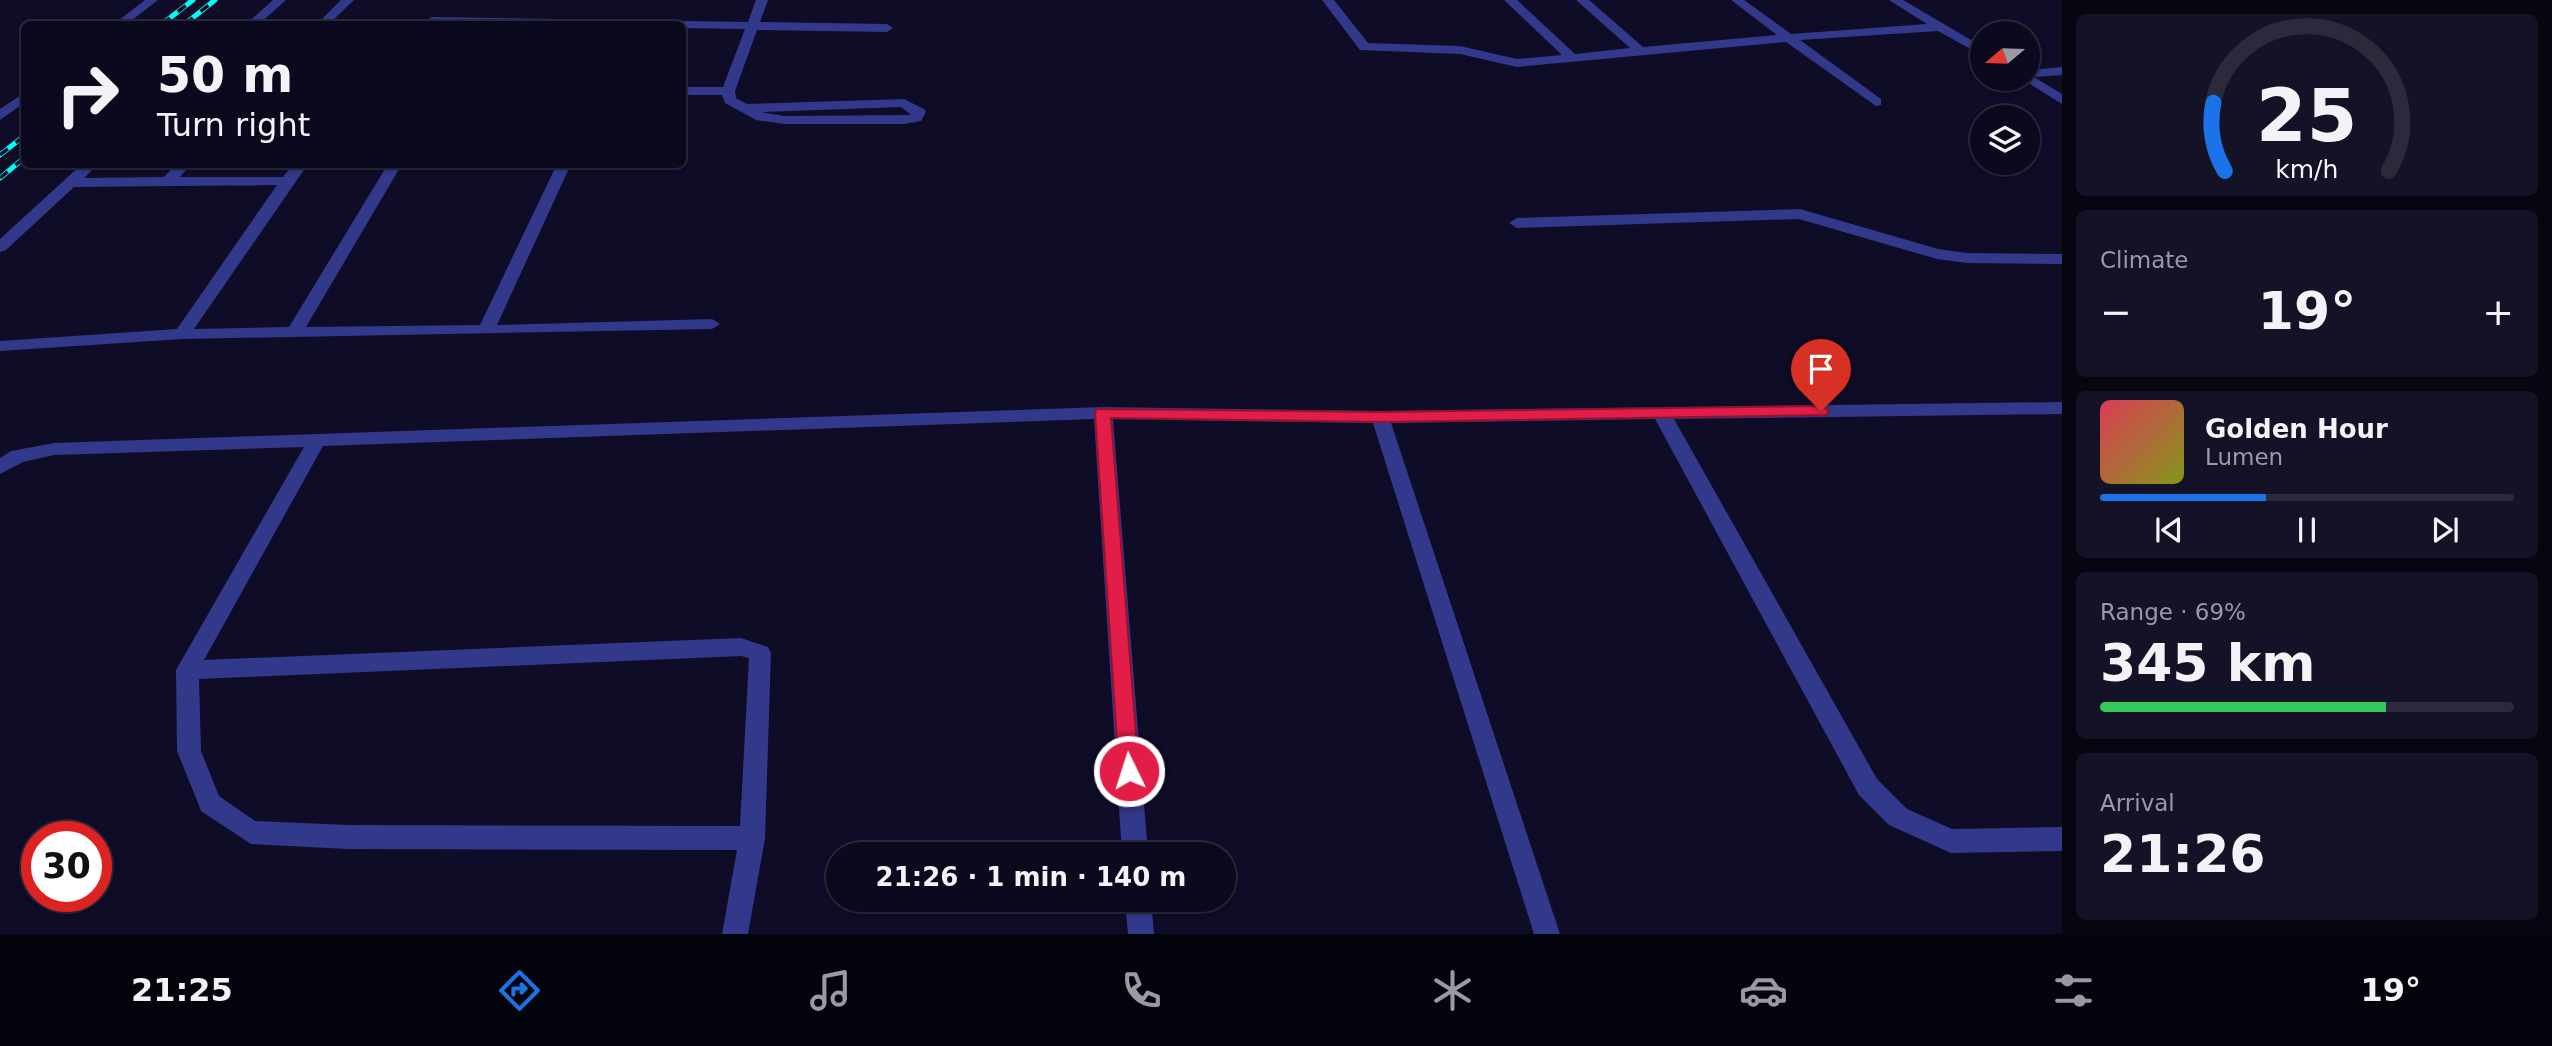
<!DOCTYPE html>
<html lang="en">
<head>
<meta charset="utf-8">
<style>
	body { margin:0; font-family:"DejaVu Sans",sans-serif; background:#131226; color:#f1f3f6; height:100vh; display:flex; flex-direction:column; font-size:26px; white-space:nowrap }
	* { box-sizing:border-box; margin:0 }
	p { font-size:23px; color:#999aa4 }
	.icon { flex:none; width:38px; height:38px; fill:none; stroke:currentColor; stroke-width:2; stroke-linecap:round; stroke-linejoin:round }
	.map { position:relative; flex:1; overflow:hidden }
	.sheet { display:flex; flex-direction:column; gap:14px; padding:14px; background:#060510; width:490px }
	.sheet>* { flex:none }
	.top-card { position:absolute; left:21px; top:21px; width:665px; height:147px; border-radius:10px; box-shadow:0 2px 5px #0004,0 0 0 2px #2a2a3b; background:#0a091d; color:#f1f3f6; overflow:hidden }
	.needle { width:46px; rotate:251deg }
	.controls { position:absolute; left:1970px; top:21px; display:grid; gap:14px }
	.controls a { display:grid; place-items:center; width:70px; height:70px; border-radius:50%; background:#0a091d; box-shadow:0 2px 5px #0004,0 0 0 2px #2a2a3b; font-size:35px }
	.speed { position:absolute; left:21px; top:821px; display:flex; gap:14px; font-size:35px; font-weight:700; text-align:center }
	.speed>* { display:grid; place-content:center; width:91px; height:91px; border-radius:50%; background:#0a091d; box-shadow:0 2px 5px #0004,0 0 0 2px #2a2a3b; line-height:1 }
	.speed .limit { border:10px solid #d22; background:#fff; color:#111 }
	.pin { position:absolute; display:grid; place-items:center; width:60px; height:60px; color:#fff; margin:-72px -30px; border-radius:50% 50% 50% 0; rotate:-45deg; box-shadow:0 0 7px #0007 }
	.pin .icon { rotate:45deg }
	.me { position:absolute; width:77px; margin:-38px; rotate:356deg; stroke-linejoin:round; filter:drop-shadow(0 0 5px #0008) }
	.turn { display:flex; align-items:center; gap:24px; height:147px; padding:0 21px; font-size:32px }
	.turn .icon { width:91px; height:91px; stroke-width:2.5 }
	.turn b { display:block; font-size:49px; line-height:60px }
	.big { font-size:52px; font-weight:700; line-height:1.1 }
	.sheet .widget { flex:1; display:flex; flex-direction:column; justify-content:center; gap:10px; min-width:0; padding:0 24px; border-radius:10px; background:#131226 }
	.sheet .dial { align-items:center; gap:0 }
	.dial svg { height:182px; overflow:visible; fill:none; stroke:#2a2a3b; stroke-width:7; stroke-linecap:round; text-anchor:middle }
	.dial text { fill:#f1f3f6; stroke:none }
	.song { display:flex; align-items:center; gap:21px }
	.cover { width:84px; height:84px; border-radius:10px; background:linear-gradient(135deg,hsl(350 70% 55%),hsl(70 70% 35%)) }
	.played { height:7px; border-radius:4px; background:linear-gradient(90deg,#1a73e8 40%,#2a2a3b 40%) }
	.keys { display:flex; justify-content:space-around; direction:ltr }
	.heat { display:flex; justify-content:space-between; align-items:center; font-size:38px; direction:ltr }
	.charge { height:10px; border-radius:5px; background:linear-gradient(90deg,#34c759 69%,#2a2a3b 0) }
	.trip { position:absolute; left:826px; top:842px; width:410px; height:70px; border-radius:35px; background:#0a091d; box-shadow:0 2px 5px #0004,0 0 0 2px #2a2a3b; font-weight:700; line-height:70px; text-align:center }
	.menu { display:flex; height:112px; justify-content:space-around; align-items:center; background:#04040c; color:#999aa4 }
	.menu .icon { width:49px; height:49px }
	.menu .selected { color:#1a73e8 }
	.menu b { font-size:32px; color:#f1f3f6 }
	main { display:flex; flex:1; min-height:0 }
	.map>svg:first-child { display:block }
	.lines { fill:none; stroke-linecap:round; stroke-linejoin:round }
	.minor { fill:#32398b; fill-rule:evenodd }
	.rail-casing { stroke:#00fdfa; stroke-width:5 }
	.rail { stroke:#0e0c27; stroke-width:3.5; stroke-dasharray:10; stroke-linecap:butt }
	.route { fill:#e11d48; stroke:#92132f; stroke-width:2 }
</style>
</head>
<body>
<main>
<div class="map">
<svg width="2062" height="934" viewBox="0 0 2062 934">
	<rect width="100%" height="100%" fill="#0e0c27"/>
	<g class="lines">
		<g class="minor">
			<path d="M 145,0 L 158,0 L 127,24 L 114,24 Z"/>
			<path d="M 273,0 L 286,0 L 259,24 L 246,24 Z"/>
			<path d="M 341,0 L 354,0 L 329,24 L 317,24 Z"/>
			<path d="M 756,0 L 768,0 L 760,22 L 887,24 L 893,28 L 887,32 L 757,30 L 735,91 L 736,98 L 747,104 L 904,99 L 924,109 L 926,112 L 921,121 L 904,124 L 784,124 L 756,120 L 725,103 L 722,95 L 682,95 L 682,87 L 723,87 L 745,29 L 682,28 L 682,24 L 432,24 L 426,21 L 432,17 L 748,22 ZM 901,107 L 911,115 L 784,116 L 761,112 Z"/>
			<path d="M 1322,0 L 1334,0 L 1368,43 L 1460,46 L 1517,59 L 1562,55 L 1504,0 L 1517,0 L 1575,54 L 1630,48 L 1576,0 L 1589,0 L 1643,47 L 1777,35 L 1731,0 L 1744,0 L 1791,34 L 1927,24 L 1889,0 L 1903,0 L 1983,47 L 1983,56 L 1938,31 L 1800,40 L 1881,99 L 1881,105 L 1876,106 L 1786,42 L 1517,67 L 1460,54 L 1360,50 Z"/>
			<path d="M 2062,67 L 2062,75 L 2034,77 L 2062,94 L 2062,104 L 2022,79 L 2028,79 L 2028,70 Z"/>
			<path d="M 24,93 L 24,103 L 0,120 L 0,109 Z"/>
			<path d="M 82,164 L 98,164 L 84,178 L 164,177 L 176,164 L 191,164 L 180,177 L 283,177 L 293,164 L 308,164 L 194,329 L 289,327 L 388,164 L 402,164 L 306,327 L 480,325 L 557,164 L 571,164 L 497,325 L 712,319 L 720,324 L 712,329 L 182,339 L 0,351 L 0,341 L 177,329 L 277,185 L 74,187 L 6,250 L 0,252 L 0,239 Z"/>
			<path d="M 1800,209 L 1938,249 L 1967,253 L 2062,254 L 2062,264 L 1967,263 L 1937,259 L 1799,219 L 1517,228 L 1509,223 L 1517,218 Z"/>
			<path d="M 2062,402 L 2062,414 L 1674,419 L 1877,779 L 1907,809 L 1952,829 L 2062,827 L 2062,851 L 1951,853 L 1889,825 L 1859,795 L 1655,419 L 1391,423 L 1560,934 L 1534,934 L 1373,423 L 1113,419 L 1148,854 L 1122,854 L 1094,419 L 323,446 L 204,660 L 741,638 L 768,647 L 771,653 L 765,838 L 748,934 L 722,934 L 737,850 L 348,849 L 251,844 L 201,811 L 198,803 L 177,751 L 176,670 L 304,447 L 54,455 L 23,462 L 0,474 L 0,458 L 11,451 L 54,443 L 1103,407 L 1380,411 ZM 741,656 L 749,658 L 740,826 L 348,825 L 255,821 L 219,796 L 201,751 L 199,679 Z"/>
			<path d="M 1125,900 L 1151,900 L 1154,934 L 1128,934 Z"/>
		</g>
		<g class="rail-casing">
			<g id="rail">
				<path d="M 162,24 L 193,0"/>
				<path d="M 185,24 L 215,0"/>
				<path d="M 0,155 L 24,136"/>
				<path d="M 0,178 L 24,158"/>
			</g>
		</g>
		<use href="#rail" class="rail"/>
	</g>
	<path class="route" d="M 1821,406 L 1826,408 L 1829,411 L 1826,415 L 1380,422 L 1111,418 L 1139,771 L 1136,777 L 1129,780 L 1122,777 L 1119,771 L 1095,413 L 1097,409 L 1380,412 Z"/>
</svg>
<div class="controls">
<a><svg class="needle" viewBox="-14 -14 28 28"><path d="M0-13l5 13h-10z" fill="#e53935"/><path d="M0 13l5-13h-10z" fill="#999aa4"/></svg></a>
<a><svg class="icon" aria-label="layers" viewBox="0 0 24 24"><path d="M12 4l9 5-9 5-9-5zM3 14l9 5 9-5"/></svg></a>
</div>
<div class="speed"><div class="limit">30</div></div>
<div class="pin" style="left:1821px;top:411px;background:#d93025"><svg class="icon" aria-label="arrive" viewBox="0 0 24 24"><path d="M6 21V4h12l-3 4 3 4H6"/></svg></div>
<svg class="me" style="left:1129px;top:771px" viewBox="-20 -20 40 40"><circle r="17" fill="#e11d48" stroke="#fff" stroke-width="3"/><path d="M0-11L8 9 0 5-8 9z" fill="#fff"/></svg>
<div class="trip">21:26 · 1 min · 140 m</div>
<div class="top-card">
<div class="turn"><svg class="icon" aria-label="right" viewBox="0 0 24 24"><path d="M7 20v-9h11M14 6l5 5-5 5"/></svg><div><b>50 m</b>Turn right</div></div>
</div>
</div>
<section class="sheet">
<div class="widget dial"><svg viewBox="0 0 100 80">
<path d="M14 69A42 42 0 1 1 86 69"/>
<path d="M14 69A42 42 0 0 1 9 39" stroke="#1a73e8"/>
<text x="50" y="56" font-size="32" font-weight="700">25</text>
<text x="50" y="72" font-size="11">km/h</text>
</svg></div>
<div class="widget"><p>Climate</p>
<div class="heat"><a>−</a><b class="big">19°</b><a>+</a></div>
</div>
<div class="widget">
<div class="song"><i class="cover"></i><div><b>Golden Hour</b><p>Lumen</p></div></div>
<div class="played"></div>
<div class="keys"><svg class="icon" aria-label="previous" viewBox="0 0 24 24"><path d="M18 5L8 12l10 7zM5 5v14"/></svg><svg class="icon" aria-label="pause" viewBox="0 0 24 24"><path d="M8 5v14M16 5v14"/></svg><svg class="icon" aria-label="next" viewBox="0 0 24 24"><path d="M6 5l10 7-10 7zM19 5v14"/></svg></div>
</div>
<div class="widget"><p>Range · 69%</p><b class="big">345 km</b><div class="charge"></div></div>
<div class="widget"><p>Arrival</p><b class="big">21:26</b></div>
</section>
</main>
<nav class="menu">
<b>21:25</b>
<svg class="icon selected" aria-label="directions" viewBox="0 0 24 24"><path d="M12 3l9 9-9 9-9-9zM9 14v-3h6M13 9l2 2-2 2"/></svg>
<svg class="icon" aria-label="music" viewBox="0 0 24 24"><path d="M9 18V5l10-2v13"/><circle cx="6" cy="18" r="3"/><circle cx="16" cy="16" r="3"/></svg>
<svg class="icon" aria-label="phone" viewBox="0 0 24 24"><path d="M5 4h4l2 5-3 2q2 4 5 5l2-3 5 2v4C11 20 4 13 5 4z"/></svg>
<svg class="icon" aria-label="climate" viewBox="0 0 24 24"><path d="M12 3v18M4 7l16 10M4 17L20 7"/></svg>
<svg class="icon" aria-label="car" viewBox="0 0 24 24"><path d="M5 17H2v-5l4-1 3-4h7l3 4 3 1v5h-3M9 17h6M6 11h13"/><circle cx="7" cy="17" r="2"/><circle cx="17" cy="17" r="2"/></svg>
<svg class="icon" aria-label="filters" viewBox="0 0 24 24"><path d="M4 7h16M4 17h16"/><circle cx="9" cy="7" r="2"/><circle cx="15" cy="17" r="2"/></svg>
<b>19°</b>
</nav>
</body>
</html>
